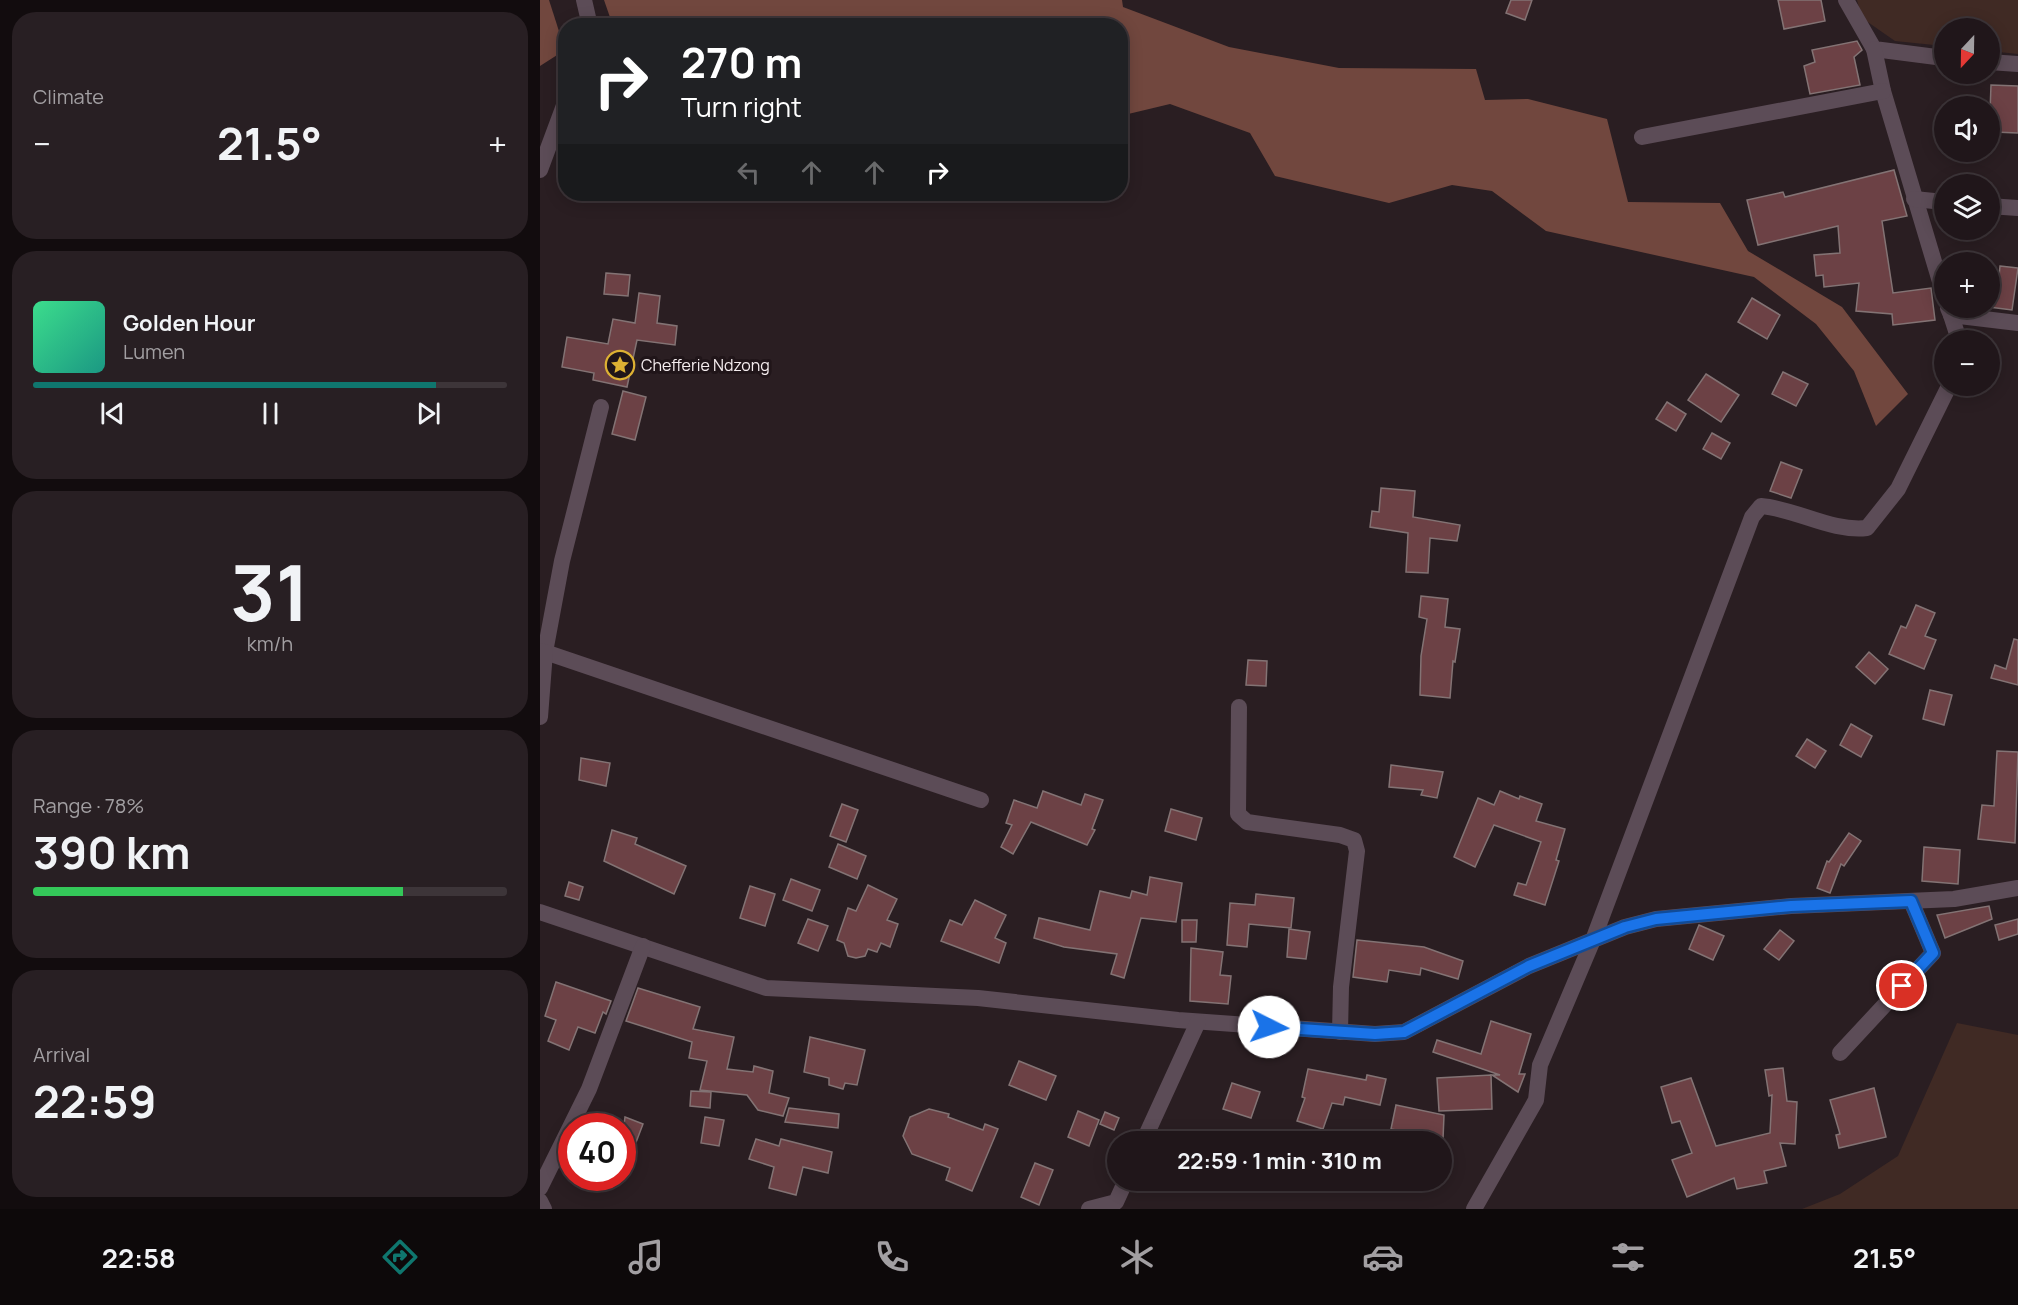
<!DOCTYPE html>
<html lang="en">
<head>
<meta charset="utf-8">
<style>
	body { margin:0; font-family:Manrope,sans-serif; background:#281f23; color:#f1f3f6; height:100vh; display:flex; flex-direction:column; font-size:22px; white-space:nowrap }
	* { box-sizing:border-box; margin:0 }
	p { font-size:20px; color:#a29fa2 }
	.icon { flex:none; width:33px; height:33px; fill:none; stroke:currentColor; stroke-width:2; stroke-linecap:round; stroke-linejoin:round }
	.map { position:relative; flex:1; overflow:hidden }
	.panel { display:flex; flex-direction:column; gap:12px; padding:12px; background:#120c0e; width:540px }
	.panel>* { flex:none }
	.top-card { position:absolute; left:18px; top:18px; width:570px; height:183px; border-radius:24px; box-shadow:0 3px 15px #0003,0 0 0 2px #3d3539; background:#202124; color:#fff; overflow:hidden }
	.needle { width:39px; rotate:202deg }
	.controls { position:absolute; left:1394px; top:18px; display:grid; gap:12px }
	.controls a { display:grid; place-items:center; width:66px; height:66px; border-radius:50%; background:#20161a; box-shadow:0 3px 15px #0003,0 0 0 2px #3d3539; font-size:30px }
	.speed { position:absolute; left:18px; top:1113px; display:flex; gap:12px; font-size:30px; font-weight:700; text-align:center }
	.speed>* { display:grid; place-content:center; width:78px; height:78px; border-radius:50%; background:#20161a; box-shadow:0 3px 15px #0003,0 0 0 2px #3d3539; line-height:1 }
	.speed .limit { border:9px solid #d22; background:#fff; color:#111 }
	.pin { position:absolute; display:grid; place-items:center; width:51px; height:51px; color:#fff; margin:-26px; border:3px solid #fff; border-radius:50%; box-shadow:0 2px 6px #0007 }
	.me { position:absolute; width:66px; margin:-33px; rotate:94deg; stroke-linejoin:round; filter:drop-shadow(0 0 4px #0008) }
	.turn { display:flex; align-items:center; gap:21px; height:126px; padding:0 24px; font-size:27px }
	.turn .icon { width:78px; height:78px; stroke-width:2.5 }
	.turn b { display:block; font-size:42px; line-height:51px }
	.lanes { display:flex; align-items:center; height:57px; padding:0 24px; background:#0003; justify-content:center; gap:30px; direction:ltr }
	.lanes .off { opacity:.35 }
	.big { font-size:45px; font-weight:700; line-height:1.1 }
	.panel .widget { flex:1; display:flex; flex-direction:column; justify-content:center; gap:9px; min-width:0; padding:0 21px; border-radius:24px; background:#281f23 }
	.panel .dial { align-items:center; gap:0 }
	.dial b { font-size:78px; line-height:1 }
	.song { display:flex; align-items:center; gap:18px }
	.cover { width:72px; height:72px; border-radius:9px; background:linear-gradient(135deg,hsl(150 70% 55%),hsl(170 70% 35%)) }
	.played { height:6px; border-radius:3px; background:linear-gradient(90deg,#0f766e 85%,#3d3539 85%) }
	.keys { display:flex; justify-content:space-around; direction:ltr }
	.heat { display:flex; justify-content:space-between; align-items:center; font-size:33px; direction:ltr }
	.charge { height:9px; border-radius:4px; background:linear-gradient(90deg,#34c759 78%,#3d3539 0) }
	.trip { position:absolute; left:567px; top:1131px; width:345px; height:60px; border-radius:30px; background:#20161a; box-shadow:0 3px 15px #0003,0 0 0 2px #3d3539; font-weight:700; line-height:60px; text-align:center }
	.tabs { display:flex; height:96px; justify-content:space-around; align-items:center; background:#0d090a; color:#a29fa2 }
	.tabs .icon { width:42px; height:42px }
	.tabs .selected { color:#0f766e }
	.tabs b { font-size:27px; color:#f1f3f6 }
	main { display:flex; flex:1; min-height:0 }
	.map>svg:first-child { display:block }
	.green { fill:#402a24 }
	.forest { fill:#71473e }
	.building { fill:#6c4145; stroke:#837374; stroke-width:1.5 }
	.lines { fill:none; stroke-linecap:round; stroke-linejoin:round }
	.minor { stroke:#5c4c57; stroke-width:16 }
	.route-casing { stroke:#114b97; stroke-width:15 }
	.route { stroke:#1a73e8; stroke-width:10 }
	.labels { text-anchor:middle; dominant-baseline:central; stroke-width:6; stroke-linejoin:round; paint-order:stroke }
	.poi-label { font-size:16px; fill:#f5edef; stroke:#201519; text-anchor:start }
</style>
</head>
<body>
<main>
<section class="panel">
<div class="widget"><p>Climate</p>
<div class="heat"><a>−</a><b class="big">21.5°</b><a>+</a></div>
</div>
<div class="widget">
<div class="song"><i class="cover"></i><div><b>Golden Hour</b><p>Lumen</p></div></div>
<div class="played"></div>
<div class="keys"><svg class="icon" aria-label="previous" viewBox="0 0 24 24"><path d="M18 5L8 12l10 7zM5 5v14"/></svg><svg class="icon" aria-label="pause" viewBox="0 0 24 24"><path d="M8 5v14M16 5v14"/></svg><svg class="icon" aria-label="next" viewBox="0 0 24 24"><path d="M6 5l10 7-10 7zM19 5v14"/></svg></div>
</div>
<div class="widget dial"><b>31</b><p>km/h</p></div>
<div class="widget"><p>Range · 78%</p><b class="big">390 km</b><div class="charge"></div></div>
<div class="widget"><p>Arrival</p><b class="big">22:59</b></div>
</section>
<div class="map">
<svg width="1478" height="1209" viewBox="0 0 1478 1209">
	<rect width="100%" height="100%" fill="#2a1e22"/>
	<g class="green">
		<path d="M 1317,0 L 1478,0 L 1478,54 L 1449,51 L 1449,28 L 1404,28 L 1404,46 L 1355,41 L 1322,18 Z"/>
		<path d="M 1417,1023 L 1478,1035 L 1478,1209 L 1262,1209 L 1300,1194 L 1358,1156 Z"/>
	</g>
	<g class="forest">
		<path d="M 0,0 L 9,0 L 25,50 L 0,66 Z"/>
		<path d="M 64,0 L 582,0 L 583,7 L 689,47 L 799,68 L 936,69 L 945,100 L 988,99 L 1067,119 L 1088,202 L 1180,203 L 1208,251 L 1302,307 L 1368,394 L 1336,426 L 1314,371 L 1276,324 L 1214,277 L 1006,231 L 952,191 L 912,185 L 849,203 L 735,176 L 710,133 L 630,104 L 584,115 L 580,113 L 580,26 L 73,26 Z"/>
	</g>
	<g class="building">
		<path d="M 971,0 L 992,0 L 985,20 L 966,13 Z"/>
		<path d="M 1238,0 L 1281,0 L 1285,21 L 1244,29 Z"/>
		<path d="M 1317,41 L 1322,50 L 1314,57 L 1320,85 L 1270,94 L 1264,66 L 1275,62 L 1272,50 Z"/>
		<path d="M 1451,85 L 1478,86 L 1478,133 L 1454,132 L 1455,112 L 1450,112 Z"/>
		<path d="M 1354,170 L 1367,216 L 1342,221 L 1353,293 L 1391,288 L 1395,320 L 1353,325 L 1352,314 L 1316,311 L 1319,283 L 1284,287 L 1283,275 L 1276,276 L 1274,255 L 1300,253 L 1298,226 L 1218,245 L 1207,200 L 1243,192 L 1245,197 Z"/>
		<path d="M 1460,266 L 1478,268 L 1472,310 L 1449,307 L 1449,275 L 1459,277 Z"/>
		<path d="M 66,273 L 90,275 L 88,296 L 64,294 Z"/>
		<path d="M 99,293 L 120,296 L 117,323 L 137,326 L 135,345 L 97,340 L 87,387 L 53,380 L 54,373 L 22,367 L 27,337 L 68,344 L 73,319 L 95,323 Z"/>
		<path d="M 1212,298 L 1240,315 L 1227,339 L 1198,322 Z"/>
		<path d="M 1243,372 L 1268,384 L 1256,406 L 1232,394 Z"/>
		<path d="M 1166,374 L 1199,395 L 1181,422 L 1148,400 Z"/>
		<path d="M 83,391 L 106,397 L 95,440 L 72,434 Z"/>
		<path d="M 1127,402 L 1146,414 L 1136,431 L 1116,419 Z"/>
		<path d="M 1172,433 L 1190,443 L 1181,459 L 1163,449 Z"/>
		<path d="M 1241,462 L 1262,470 L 1251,498 L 1230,491 Z"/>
		<path d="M 841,488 L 875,491 L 873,517 L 920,525 L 917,541 L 890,538 L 888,573 L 866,572 L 868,533 L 830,527 L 832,511 L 839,512 Z"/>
		<path d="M 881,596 L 908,599 L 905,627 L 920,629 L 915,662 L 913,661 L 910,698 L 880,695 L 881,656 L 887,619 L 879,617 Z"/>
		<path d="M 1376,605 L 1395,613 L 1385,636 L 1396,640 L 1384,669 L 1349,654 L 1361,626 L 1366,628 Z"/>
		<path d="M 1474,639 L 1478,640 L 1478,685 L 1451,678 L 1455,665 L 1466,669 Z"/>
		<path d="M 1329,652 L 1348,669 L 1335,684 L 1316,667 Z"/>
		<path d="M 708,660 L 727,661 L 726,686 L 706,685 Z"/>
		<path d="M 1390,690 L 1412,695 L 1404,725 L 1383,719 Z"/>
		<path d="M 1311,724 L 1332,736 L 1321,757 L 1300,745 Z"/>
		<path d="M 1267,739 L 1286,751 L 1275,768 L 1256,756 Z"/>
		<path d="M 1457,751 L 1478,752 L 1475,843 L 1438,839 L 1442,805 L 1454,806 Z"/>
		<path d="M 41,758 L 70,763 L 66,786 L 39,780 Z"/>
		<path d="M 851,765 L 903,772 L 897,798 L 881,795 L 883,790 L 849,787 Z"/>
		<path d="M 503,791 L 541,805 L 545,794 L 563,800 L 552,829 L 555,830 L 547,845 L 491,822 L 473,854 L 461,847 L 472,825 L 466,823 L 474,800 L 497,808 Z"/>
		<path d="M 960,791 L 979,799 L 980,796 L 1002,804 L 996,821 L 1025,829 L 1016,860 L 1019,861 L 1005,905 L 974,895 L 978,883 L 986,885 L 1001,842 L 954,825 L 935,867 L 914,857 L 938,798 L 954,805 Z"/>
		<path d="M 302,804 L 318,810 L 306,842 L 290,836 Z"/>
		<path d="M 631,809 L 662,818 L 656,840 L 625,831 Z"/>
		<path d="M 72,830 L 97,838 L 95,844 L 146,866 L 134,894 L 64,861 Z"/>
		<path d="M 1309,833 L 1321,841 L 1304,866 L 1301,864 L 1290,893 L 1277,888 L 1287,861 L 1289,862 Z"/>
		<path d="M 298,844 L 326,856 L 317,879 L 289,867 Z"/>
		<path d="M 1384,847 L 1420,850 L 1418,884 L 1382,881 Z"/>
		<path d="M 610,877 L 642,883 L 636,922 L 601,918 L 584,978 L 571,974 L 577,954 L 524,947 L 494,938 L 499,918 L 550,930 L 560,891 L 590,898 L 592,891 L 607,895 Z"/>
		<path d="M 251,879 L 280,890 L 272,911 L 243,900 Z"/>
		<path d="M 29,882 L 43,887 L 39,900 L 25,896 Z"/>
		<path d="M 328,885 L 357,899 L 347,920 L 358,924 L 350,947 L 341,943 L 337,952 L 328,949 L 325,956 L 316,958 L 308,956 L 304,943 L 297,940 L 308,908 L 316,911 Z"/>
		<path d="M 210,886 L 235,894 L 225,926 L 200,918 Z"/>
		<path d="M 716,894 L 754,898 L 751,928 L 709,924 L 707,947 L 687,945 L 690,903 L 715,905 Z"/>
		<path d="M 435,900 L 466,915 L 455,938 L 466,943 L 459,963 L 401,941 L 410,920 L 422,925 Z"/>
		<path d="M 1449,906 L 1452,919 L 1405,938 L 1397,915 Z"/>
		<path d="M 268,919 L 288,926 L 278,951 L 258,943 Z"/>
		<path d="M 1478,919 L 1478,934 L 1459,940 L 1455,925 Z"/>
		<path d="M 642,920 L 657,920 L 656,942 L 642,942 Z"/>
		<path d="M 1159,925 L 1184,936 L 1173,960 L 1149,949 Z"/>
		<path d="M 749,929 L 770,932 L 766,959 L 747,957 Z"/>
		<path d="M 1240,930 L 1254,941 L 1239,960 L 1224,949 Z"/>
		<path d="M 817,940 L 884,947 L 923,961 L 918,979 L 881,968 L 880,975 L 849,970 L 847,982 L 813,977 Z"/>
		<path d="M 651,948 L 683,952 L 680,975 L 691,976 L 688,1004 L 650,1001 Z"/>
		<path d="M 16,982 L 71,1001 L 66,1014 L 63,1012 L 55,1033 L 38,1027 L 29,1050 L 8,1041 L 16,1020 L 5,1016 Z"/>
		<path d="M 98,988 L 160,1007 L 153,1029 L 194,1037 L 187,1069 L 213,1072 L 214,1066 L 233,1071 L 229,1093 L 249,1098 L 243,1116 L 218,1110 L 207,1095 L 160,1090 L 167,1061 L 149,1058 L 152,1042 L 86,1021 Z"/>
		<path d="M 951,1021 L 991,1034 L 979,1074 L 985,1074 L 978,1092 L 952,1075 L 960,1075 L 893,1052 L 897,1040 L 941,1054 Z"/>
		<path d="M 270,1037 L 325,1050 L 317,1085 L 305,1083 L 303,1089 L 289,1085 L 289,1078 L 264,1072 Z"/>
		<path d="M 479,1061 L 516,1076 L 506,1100 L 469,1085 Z"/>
		<path d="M 1243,1068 L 1247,1101 L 1257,1102 L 1255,1144 L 1240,1143 L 1246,1166 L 1224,1171 L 1227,1183 L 1197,1189 L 1194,1178 L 1147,1197 L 1132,1160 L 1152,1153 L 1140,1121 L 1132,1123 L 1121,1087 L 1151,1078 L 1176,1146 L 1230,1133 L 1232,1095 L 1229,1096 L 1225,1070 Z"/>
		<path d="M 768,1069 L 826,1080 L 827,1075 L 846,1079 L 840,1105 L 805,1097 L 803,1105 L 792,1103 L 783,1129 L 757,1121 L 765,1098 L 762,1097 Z"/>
		<path d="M 951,1075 L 952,1109 L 899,1111 L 897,1078 Z"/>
		<path d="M 692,1083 L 720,1092 L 711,1118 L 683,1109 Z"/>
		<path d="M 1334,1088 L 1346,1137 L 1299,1148 L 1296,1135 L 1300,1134 L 1290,1100 Z"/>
		<path d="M 151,1091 L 171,1092 L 170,1108 L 150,1106 Z"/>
		<path d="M 856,1105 L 904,1115 L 903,1139 L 851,1129 Z"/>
		<path d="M 249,1108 L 299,1114 L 298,1128 L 245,1122 Z"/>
		<path d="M 389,1109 L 409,1114 L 408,1117 L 443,1130 L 445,1124 L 458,1129 L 432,1191 L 406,1180 L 410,1168 L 372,1154 L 363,1136 L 370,1117 Z"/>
		<path d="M 538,1111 L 559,1120 L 549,1146 L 528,1137 Z"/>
		<path d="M 565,1112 L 579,1118 L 574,1130 L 560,1124 Z"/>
		<path d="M 85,1117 L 103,1124 L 95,1145 L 82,1140 Z"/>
		<path d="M 165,1117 L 184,1120 L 179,1146 L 161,1143 Z"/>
		<path d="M 216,1139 L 239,1146 L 241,1139 L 292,1152 L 288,1173 L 263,1167 L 256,1195 L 229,1188 L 234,1167 L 209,1159 Z"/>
		<path d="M 495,1163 L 513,1170 L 499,1205 L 481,1197 Z"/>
	</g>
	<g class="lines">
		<g class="minor">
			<path d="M 44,0 L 50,26"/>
			<path d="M 1306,0 L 1334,49 L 1404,58"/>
			<path d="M 1334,49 L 1343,91 L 1404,295"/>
			<path d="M 1449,62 L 1478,64"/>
			<path d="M 1102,137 L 1343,91"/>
			<path d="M 0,170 L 26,100"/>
			<path d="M 1374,199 L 1404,202"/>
			<path d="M 1449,206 L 1478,208"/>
			<path d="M 1408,308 L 1411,315 L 1478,323"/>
			<path d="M 1411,315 L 1419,340"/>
			<path d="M 61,407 L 22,561 L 5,652 L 441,800"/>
			<path d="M 0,651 L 5,652 L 0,717"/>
			<path d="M 699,707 L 698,814 L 707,822 L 800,835 L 814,840 L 817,851 L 801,987 L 800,1032"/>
			<path d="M 0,912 L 226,988 L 438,998 L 638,1020 L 835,1034 L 864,1032 L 989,966 L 1085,927 L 1116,919 L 1251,906 L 1414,899 L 1478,888"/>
			<path d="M 1300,1053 L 1393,953 L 1371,901"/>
			<path d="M 603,1142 L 658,1022"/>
			<path d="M 0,1188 L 49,1089 L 103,946"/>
			<path d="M 0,1201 L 4,1209"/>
			<path d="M 549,1209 L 576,1202 L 586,1180"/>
			<path d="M 934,1209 L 996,1100 L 1000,1065 L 1053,940 L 1212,517 L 1221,506 C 1257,509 1291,532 1327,528 L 1358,489 L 1409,386"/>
		</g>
	</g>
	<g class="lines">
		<g class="route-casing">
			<path id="route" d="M 729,1027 L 835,1034 L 864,1032 L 989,966 L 1085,927 L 1116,919 L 1251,906 L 1371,901 L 1393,953 L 1362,986"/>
		</g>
		<use href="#route" class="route"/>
	</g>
	<defs>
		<g id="sight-ring" transform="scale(1.5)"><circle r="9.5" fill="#201519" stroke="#ddb133" stroke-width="1.5"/><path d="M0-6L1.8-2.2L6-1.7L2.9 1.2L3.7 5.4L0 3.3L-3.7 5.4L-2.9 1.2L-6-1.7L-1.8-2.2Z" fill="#ddb133"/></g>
	</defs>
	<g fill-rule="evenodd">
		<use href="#sight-ring" x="80" y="365"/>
	</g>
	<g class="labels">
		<g class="poi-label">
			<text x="101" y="365">Chefferie Ndzong</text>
		</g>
	</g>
</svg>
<div class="controls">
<a><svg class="needle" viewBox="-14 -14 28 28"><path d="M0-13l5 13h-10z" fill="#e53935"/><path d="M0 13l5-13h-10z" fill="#a29fa2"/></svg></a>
<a><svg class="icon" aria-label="sound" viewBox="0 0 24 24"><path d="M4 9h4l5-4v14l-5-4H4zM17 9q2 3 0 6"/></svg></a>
<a><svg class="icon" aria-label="layers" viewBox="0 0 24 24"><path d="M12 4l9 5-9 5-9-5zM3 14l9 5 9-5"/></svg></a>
<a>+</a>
<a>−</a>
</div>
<div class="speed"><div class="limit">40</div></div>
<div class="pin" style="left:1362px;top:986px;background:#d93025"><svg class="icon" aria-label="arrive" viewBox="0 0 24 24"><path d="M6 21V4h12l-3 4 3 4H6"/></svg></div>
<svg class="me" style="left:729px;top:1027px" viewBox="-20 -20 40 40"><circle r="19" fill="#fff"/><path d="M0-13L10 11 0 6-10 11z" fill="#1a73e8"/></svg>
<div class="trip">22:59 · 1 min · 310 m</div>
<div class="top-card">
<div class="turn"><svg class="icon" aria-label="right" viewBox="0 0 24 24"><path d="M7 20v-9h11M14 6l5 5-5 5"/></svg><div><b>270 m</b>Turn right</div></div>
<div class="lanes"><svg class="icon off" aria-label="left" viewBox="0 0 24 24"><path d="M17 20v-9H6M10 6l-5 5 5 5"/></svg><svg class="icon off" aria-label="ahead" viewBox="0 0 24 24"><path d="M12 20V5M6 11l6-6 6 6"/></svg><svg class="icon off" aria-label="ahead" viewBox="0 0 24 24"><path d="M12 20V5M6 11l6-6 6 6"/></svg><svg class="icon" aria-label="right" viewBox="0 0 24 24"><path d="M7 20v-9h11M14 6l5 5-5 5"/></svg></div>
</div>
</div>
</main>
<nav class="tabs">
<b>22:58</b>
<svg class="icon selected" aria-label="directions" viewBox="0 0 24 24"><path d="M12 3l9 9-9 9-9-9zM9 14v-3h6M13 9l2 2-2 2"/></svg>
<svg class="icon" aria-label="music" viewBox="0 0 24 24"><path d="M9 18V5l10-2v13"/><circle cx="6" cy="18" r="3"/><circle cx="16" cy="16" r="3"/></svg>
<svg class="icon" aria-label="phone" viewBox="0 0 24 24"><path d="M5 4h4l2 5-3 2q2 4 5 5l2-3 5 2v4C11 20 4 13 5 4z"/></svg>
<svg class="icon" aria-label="climate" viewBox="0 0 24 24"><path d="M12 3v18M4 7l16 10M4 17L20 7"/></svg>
<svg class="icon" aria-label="car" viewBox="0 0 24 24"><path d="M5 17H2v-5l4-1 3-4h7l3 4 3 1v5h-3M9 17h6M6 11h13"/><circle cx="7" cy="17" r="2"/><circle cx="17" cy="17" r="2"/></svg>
<svg class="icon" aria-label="filters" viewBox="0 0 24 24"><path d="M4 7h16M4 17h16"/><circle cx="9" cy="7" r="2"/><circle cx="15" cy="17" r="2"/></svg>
<b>21.5°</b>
</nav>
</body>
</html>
